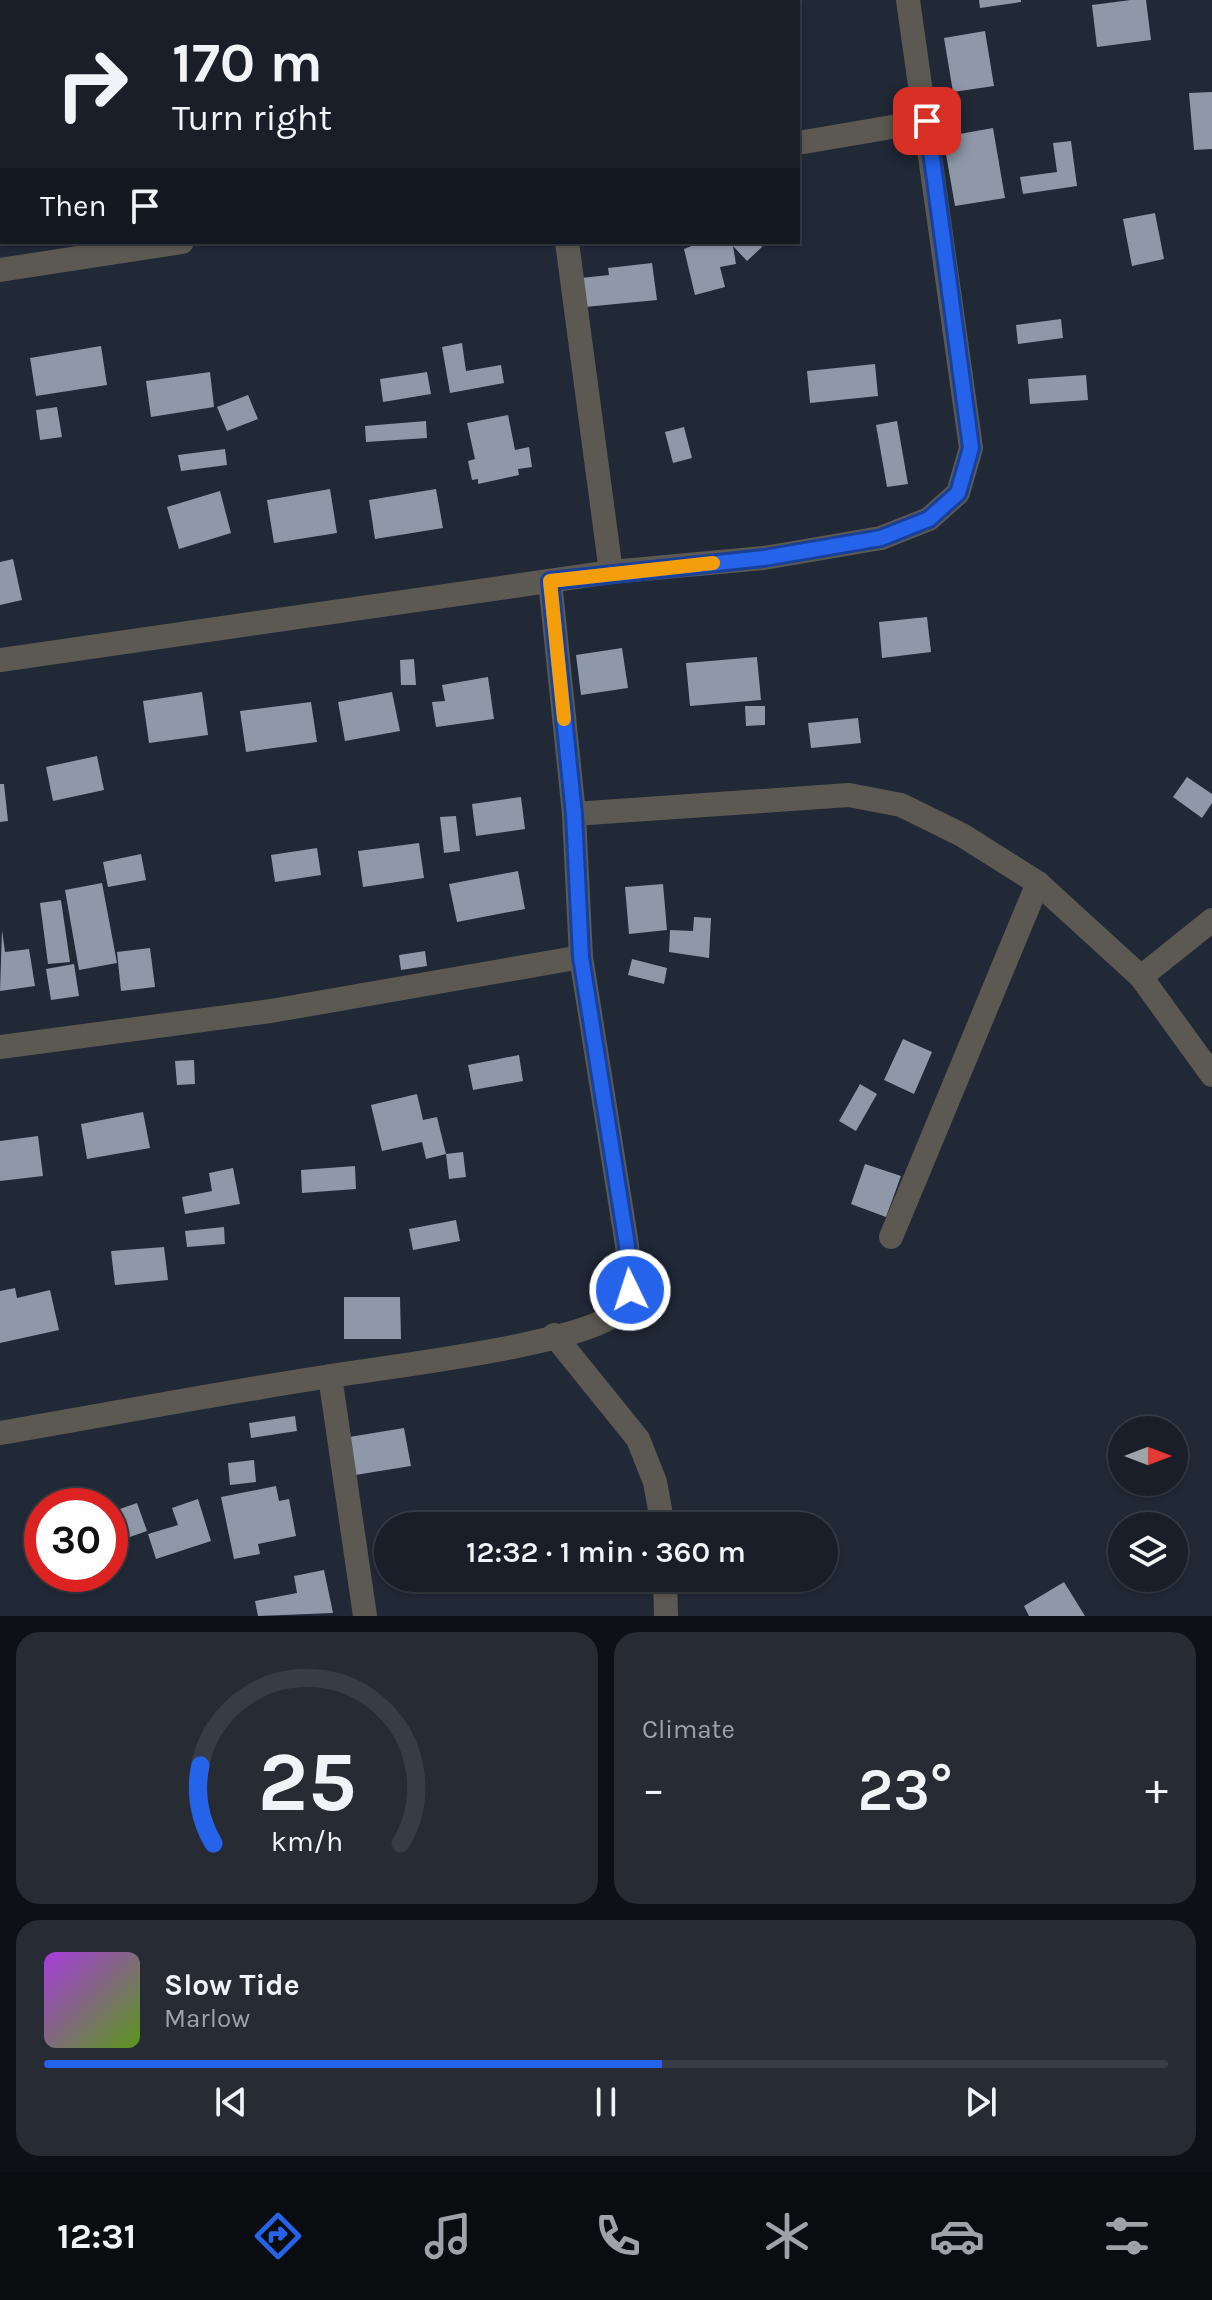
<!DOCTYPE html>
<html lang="en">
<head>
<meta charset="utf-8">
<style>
	body { margin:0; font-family:Karla,sans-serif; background:#262b34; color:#f1f3f6; height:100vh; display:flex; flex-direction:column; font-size:30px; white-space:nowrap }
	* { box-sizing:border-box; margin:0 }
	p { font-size:26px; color:#9fa2a8 }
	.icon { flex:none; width:44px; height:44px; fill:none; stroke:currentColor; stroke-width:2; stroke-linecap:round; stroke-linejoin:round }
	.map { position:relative; height:1616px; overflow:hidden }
	.details { display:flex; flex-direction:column; gap:16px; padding:16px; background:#0e1016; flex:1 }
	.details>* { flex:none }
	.top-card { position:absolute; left:0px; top:0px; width:800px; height:244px; box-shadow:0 2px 6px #0004,0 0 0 2px #373c45; background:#191e28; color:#f1f3f6; overflow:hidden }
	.needle { width:52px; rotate:90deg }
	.fabs { position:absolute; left:1108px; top:1416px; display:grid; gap:16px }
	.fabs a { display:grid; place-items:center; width:80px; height:80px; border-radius:50%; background:#191e28; box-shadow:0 2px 6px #0004,0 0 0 2px #373c45; font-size:40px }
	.speed { position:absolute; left:24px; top:1488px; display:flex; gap:16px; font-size:40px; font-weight:700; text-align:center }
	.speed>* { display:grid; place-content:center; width:104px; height:104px; border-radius:50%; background:#191e28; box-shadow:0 2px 6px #0004,0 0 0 2px #373c45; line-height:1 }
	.speed .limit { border:12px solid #d22; background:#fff; color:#111 }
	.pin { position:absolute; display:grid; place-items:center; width:68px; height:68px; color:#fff; margin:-34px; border-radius:16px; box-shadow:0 4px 12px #0006 }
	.me { position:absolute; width:88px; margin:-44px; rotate:356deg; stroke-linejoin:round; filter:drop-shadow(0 0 6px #0008) }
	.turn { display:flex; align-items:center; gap:28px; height:168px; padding:0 40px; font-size:36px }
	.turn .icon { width:104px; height:104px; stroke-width:2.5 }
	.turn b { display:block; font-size:56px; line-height:68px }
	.then { display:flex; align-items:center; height:76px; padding:0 40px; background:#0003; gap:16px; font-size:30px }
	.big { font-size:60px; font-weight:600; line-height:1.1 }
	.details .widget { flex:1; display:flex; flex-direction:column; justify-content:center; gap:12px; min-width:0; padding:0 28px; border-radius:24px; background:#262b34 }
	.details .dial { align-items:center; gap:0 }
	.dial svg { height:208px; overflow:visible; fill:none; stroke:#373c45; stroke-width:7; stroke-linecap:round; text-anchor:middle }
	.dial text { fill:#f1f3f6; stroke:none }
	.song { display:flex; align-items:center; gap:24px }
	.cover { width:96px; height:96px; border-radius:12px; background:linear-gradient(135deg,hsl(280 70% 55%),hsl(90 70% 35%)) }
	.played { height:8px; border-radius:4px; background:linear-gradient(90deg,#2563eb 55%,#373c45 55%) }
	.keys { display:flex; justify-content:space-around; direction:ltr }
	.heat { display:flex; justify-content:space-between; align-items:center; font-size:44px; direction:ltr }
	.details .tiles { flex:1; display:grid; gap:16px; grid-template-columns:1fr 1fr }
	.widget:last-child { grid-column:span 2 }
	.trip { position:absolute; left:374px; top:1512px; width:464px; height:80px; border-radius:40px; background:#191e28; box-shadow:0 2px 6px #0004,0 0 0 2px #373c45; font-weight:600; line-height:80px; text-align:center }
	.menu { display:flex; height:128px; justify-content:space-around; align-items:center; background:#0a0c10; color:#9fa2a8 }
	.menu .icon { width:56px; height:56px }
	.menu .on { color:#2563eb }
	.menu b { font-size:36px; color:#f1f3f6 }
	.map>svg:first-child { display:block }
	.building { fill:#8e98a9 }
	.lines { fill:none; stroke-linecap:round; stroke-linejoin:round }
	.street { stroke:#5b5951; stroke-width:24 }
	.route-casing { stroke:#184099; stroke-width:20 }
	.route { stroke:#2563eb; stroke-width:14 }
	.slow { stroke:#f59e0b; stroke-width:14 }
</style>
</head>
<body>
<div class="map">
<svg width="1212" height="1616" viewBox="0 0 1212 1616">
	<rect width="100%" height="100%" fill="#212836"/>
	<g class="building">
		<path d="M 979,0 L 1021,0 L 1021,2 L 980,8 Z"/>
		<path d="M 1131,0 L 1146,0 L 1151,40 L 1097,47 L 1092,5 Z"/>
		<path d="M 985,31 L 994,86 L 953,92 L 944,38 Z"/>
		<path d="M 1212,92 L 1212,149 L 1194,150 L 1189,93 Z"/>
		<path d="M 993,128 L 1005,198 L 955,206 L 943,137 Z"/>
		<path d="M 1071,141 L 1077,186 L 1023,194 L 1020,177 L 1057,172 L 1053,143 Z"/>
		<path d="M 1155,213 L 1164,259 L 1132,266 L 1123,219 Z"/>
		<path d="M 702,242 L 758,242 L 762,247 L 747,261 L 733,246 L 736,264 L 720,267 L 725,287 L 695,295 L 684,249 Z"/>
		<path d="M 652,263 L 657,300 L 585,307 L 581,278 L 609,275 L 608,268 Z"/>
		<path d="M 1061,319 L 1063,338 L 1018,344 L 1016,325 Z"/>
		<path d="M 462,343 L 466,371 L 501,365 L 504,383 L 450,393 L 442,347 Z"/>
		<path d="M 101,346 L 107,385 L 36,396 L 30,358 Z"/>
		<path d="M 875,364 L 878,396 L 810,403 L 807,371 Z"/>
		<path d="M 210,372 L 214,407 L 151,417 L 146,381 Z"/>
		<path d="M 427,372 L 431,394 L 383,402 L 380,379 Z"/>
		<path d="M 1086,375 L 1088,400 L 1030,404 L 1028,379 Z"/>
		<path d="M 248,395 L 258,419 L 227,431 L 217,407 Z"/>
		<path d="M 57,407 L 62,437 L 40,440 L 36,410 Z"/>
		<path d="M 508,415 L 515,450 L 529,447 L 532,467 L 518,469 L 519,475 L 478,484 L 478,479 L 472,480 L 468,461 L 475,459 L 467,423 Z"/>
		<path d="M 426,421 L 427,438 L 366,442 L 365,426 Z"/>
		<path d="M 897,421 L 908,484 L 887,487 L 876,425 Z"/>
		<path d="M 684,427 L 692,458 L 673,463 L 665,432 Z"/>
		<path d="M 225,449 L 227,465 L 181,471 L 178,455 Z"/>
		<path d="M 330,489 L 337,533 L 274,543 L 267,500 Z"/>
		<path d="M 436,489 L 443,528 L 375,539 L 369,500 Z"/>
		<path d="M 220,491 L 231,533 L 179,549 L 167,507 Z"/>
		<path d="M 13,559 L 22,600 L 0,605 L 0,562 Z"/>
		<path d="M 927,617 L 931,652 L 882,658 L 879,622 Z"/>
		<path d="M 622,648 L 628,688 L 581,695 L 576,655 Z"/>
		<path d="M 757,657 L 761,700 L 690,706 L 686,663 Z"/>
		<path d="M 414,659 L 416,685 L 401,685 L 400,660 Z"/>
		<path d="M 488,677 L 494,719 L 436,727 L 432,702 L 445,701 L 442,685 Z"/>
		<path d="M 202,692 L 208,735 L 149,743 L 143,701 Z"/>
		<path d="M 392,692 L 400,731 L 345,741 L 338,702 Z"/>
		<path d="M 311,702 L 317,742 L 246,752 L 240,711 Z"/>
		<path d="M 745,706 L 765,706 L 765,725 L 746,726 Z"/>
		<path d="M 858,718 L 861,743 L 811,748 L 808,723 Z"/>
		<path d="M 97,756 L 104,790 L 53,801 L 46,767 Z"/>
		<path d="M 1187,777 L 1212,794 L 1212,803 L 1202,818 L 1173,797 Z"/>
		<path d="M 0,784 L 4,784 L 8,821 L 0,822 Z"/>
		<path d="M 521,797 L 525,829 L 476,836 L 472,804 Z"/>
		<path d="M 456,816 L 460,851 L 444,853 L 440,817 Z"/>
		<path d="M 419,843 L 424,878 L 363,887 L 358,851 Z"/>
		<path d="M 317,848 L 321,875 L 275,882 L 271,855 Z"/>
		<path d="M 141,854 L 146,880 L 108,887 L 103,862 Z"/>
		<path d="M 518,871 L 525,909 L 457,922 L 449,884 Z"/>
		<path d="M 102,883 L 117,963 L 79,970 L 65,890 Z"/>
		<path d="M 663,884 L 667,930 L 629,934 L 625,887 Z"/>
		<path d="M 61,900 L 70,962 L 48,964 L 40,903 Z"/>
		<path d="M 694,917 L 711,918 L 709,958 L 669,952 L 670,930 L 693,931 Z"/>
		<path d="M 2,930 L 5,952 L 29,949 L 35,986 L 0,991 Z"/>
		<path d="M 150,948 L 155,987 L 121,991 L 117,952 Z"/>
		<path d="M 425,951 L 427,966 L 401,970 L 399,955 Z"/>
		<path d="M 632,959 L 667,968 L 664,984 L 628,975 Z"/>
		<path d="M 74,964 L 79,996 L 51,1000 L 46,969 Z"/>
		<path d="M 903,1039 L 932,1052 L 914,1094 L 884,1080 Z"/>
		<path d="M 519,1055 L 523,1081 L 473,1090 L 468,1065 Z"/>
		<path d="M 194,1060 L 195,1084 L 177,1085 L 175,1061 Z"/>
		<path d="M 860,1084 L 877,1094 L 856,1131 L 839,1121 Z"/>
		<path d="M 417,1094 L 423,1120 L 437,1117 L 446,1154 L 463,1152 L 466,1177 L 449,1179 L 446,1154 L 426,1159 L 422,1142 L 382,1151 L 371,1105 Z"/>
		<path d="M 143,1112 L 150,1148 L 87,1159 L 81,1124 Z"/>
		<path d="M 38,1136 L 43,1176 L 0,1181 L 0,1141 Z"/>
		<path d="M 865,1164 L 901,1176 L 886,1217 L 851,1204 Z"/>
		<path d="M 355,1166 L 356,1189 L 302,1193 L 301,1170 Z"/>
		<path d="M 233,1168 L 240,1204 L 185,1214 L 182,1197 L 212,1191 L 209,1173 Z"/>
		<path d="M 456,1220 L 460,1241 L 413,1250 L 409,1229 Z"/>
		<path d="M 224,1227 L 225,1244 L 187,1247 L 185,1231 Z"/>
		<path d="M 164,1247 L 168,1280 L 115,1285 L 111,1251 Z"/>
		<path d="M 15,1288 L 17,1298 L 50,1290 L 59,1330 L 0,1343 L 0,1291 Z"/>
		<path d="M 344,1297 L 400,1297 L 401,1339 L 344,1339 Z"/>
		<path d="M 295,1416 L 297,1431 L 251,1438 L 249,1423 Z"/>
		<path d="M 404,1428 L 411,1466 L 343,1477 L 337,1439 Z"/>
		<path d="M 254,1460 L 256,1482 L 230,1485 L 228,1463 Z"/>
		<path d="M 276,1486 L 279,1501 L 289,1499 L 296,1536 L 258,1544 L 260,1554 L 234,1559 L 221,1497 Z"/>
		<path d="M 198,1499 L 211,1541 L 156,1559 L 148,1534 L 178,1525 L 172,1508 Z"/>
		<path d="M 137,1503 L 147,1531 L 127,1538 L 117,1510 Z"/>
		<path d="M 324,1570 L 333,1613 L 258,1616 L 255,1601 L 297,1593 L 294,1576 Z"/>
		<path d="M 1064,1582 L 1085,1616 L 1029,1616 L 1024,1606 Z"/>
	</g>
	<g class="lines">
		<g class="street">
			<path d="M 528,0 L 528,2"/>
			<path d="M 798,143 L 927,121"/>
			<path d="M 567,242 L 611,572"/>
			<path d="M 0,270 L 182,242"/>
			<path d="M 0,660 L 611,572 L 764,558 L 881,538 L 929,519 L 958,493 L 971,448 L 908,0"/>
			<path d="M 574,814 L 849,795 L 901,805 L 962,835 L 1038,883 L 1141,977 L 1212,1075"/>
			<path d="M 1141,977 L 1212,920"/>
			<path d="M 0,1047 L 271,1011 L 581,957"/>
			<path d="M 891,1237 L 1038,883"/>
			<path d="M 554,1335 L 638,1439 L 655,1482 L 663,1526"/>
			<path d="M 330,1376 L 365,1616"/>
			<path d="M 0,1433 C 110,1414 220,1393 331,1376 C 383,1367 590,1344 620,1310 C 635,1292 629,1266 627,1245 L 581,957 L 574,814 L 550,581"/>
			<path d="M 665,1578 L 666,1616"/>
		</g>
	</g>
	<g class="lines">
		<g class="route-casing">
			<path id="route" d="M 630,1290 L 627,1245 L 581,957 L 574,814 L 550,581 L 764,558 L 881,538 L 929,519 L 958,493 L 971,448 L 927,121"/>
		</g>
		<use href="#route" class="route"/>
		<path class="slow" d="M 564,719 L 550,581 L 713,563"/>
	</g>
</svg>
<div class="fabs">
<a><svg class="needle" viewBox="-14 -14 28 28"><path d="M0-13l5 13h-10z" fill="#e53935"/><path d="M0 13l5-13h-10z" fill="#9fa2a8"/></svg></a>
<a><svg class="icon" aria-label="layers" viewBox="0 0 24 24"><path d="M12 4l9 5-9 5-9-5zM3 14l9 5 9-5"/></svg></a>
</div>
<div class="speed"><div class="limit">30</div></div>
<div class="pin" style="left:927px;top:121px;background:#d93025"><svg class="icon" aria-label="arrive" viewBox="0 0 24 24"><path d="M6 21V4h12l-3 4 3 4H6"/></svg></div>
<svg class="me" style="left:630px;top:1290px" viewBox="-20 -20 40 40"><circle r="17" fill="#2563eb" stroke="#fff" stroke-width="3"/><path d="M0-11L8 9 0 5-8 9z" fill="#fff"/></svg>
<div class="trip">12:32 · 1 min · 360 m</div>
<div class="top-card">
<div class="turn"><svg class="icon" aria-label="right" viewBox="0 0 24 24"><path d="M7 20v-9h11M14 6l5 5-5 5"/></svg><div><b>170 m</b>Turn right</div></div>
<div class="then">Then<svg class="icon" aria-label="arrive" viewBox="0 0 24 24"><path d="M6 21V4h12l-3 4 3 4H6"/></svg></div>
</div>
</div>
<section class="details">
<div class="tiles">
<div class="widget dial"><svg viewBox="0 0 100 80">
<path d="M14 69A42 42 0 1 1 86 69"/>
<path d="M14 69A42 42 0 0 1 9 39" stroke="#2563eb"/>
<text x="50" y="56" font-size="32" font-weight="700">25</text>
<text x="50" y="72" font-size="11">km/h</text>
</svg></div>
<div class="widget"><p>Climate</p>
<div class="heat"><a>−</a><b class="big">23°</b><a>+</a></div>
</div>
<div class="widget">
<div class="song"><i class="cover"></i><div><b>Slow Tide</b><p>Marlow</p></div></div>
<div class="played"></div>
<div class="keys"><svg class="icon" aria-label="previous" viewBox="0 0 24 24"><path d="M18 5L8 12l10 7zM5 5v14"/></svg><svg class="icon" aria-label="pause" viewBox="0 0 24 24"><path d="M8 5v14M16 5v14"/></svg><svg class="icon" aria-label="next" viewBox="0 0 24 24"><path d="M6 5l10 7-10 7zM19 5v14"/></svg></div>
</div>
</div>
</section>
<nav class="menu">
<b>12:31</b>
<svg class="icon on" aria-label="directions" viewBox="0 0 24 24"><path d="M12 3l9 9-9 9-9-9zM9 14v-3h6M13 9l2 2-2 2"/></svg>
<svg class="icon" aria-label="music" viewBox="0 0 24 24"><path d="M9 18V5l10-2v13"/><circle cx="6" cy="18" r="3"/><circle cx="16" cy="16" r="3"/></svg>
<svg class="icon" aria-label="phone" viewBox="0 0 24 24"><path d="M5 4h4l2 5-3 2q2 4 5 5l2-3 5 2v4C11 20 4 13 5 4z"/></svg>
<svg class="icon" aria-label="climate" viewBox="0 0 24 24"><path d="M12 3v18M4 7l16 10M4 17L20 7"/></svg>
<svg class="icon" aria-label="car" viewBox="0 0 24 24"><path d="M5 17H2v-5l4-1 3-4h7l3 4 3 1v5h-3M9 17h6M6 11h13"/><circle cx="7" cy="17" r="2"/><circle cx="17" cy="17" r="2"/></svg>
<svg class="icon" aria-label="filters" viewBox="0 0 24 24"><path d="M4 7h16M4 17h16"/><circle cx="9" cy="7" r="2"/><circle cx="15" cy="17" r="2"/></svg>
</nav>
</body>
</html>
